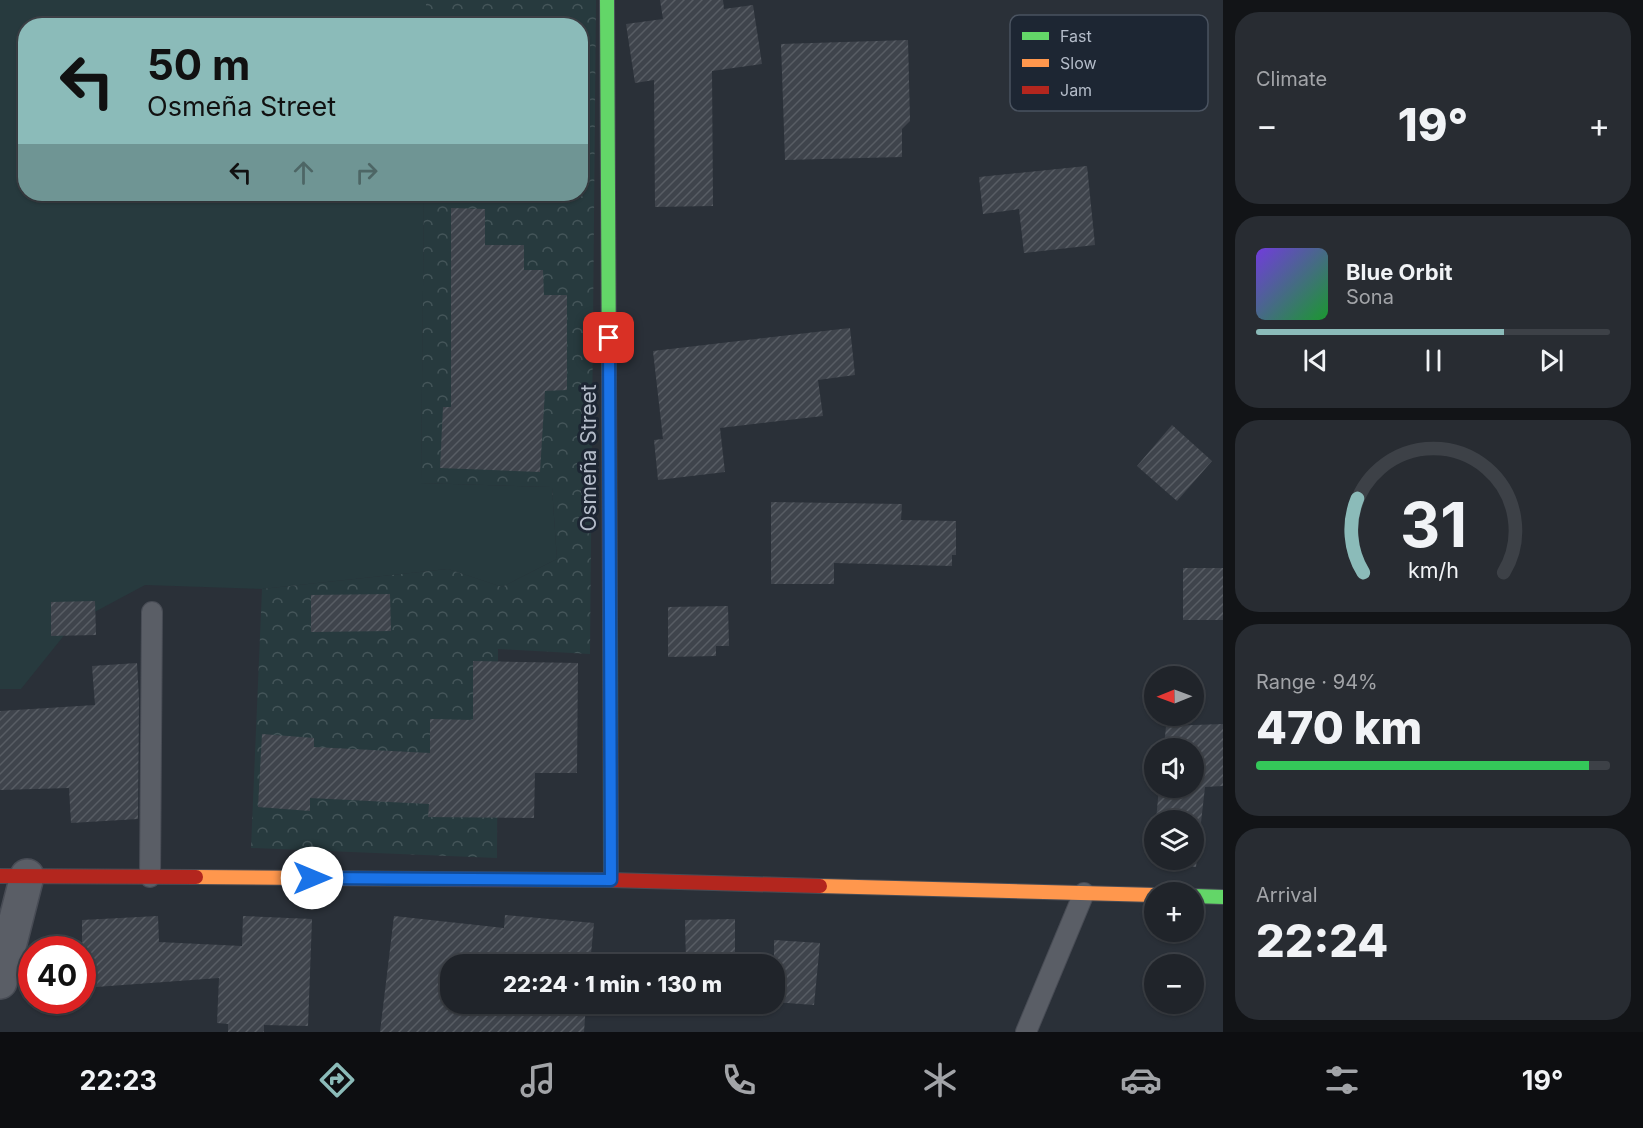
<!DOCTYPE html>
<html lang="en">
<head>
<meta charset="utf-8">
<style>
	body { margin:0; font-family:Inter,sans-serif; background:#282c32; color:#f1f3f6; height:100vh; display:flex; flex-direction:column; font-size:22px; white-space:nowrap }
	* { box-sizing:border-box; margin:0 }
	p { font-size:20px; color:#a2a4a8 }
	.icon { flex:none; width:33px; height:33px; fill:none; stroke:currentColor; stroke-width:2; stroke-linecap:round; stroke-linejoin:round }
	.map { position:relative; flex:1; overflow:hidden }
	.panel { display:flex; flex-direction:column; gap:12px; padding:12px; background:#121417; width:420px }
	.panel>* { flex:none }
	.hud { position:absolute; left:18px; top:18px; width:570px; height:183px; border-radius:24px; box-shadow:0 2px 4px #0004,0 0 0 2px #3d4147; background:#8bbbb9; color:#111; overflow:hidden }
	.needle { width:39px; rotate:269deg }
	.fabs { position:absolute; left:1144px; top:666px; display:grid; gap:12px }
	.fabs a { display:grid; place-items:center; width:60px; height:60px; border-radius:50%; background:#20242a; box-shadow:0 2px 4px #0004,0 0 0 2px #3d4147; font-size:30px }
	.speed { position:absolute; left:18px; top:936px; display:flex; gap:12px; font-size:30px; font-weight:700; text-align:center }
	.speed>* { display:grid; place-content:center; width:78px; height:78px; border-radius:50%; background:#20242a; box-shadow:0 2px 4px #0004,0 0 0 2px #3d4147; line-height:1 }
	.speed .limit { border:9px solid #d22; background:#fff; color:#111 }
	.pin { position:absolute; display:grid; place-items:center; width:51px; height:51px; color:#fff; margin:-26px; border-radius:12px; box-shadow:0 3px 9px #0006 }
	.me { position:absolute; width:66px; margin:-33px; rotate:90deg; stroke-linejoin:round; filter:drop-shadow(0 0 4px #0008) }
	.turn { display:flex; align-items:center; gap:21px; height:126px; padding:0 30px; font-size:27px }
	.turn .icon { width:78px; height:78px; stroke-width:2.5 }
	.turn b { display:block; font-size:42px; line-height:51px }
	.lanes { display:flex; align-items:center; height:57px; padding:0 30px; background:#0003; justify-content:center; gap:30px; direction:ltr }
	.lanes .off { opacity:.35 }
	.big { font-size:45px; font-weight:800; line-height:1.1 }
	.panel .card { flex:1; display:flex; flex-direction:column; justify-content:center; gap:9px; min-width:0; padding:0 21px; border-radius:24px; background:#282c32 }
	.panel .dial { align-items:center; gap:0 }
	.dial svg { height:156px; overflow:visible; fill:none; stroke:#3d4147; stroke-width:7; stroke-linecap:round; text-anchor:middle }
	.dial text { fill:#f1f3f6; stroke:none }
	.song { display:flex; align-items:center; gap:18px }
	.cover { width:72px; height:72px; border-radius:9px; background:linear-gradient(135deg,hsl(260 70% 55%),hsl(130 70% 35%)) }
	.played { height:6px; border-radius:3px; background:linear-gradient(90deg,#8bbbb9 70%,#3d4147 70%) }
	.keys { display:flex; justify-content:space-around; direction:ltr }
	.heat { display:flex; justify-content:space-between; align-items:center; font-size:33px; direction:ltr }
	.charge { height:9px; border-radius:4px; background:linear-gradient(90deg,#34c759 94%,#3d4147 0) }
	.trip { position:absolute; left:440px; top:954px; width:345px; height:60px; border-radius:24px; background:#20242a; box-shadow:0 2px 4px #0004,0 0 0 2px #3d4147; font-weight:800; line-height:60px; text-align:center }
	.dock { display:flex; height:96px; justify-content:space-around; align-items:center; background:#0d0e11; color:#a2a4a8 }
	.dock .icon { width:42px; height:42px }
	.dock .selected { color:#8bbbb9 }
	.dock b { font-size:27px; color:#f1f3f6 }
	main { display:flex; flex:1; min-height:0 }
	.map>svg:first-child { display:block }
	.grass { fill:#273a3e }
	.forest { fill:url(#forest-crowns) }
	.building { fill:url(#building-hatch) }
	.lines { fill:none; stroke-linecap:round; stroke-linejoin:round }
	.lane-casing { stroke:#484c55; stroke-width:22 }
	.street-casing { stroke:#484c55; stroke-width:36 }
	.fast-casing { stroke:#484c55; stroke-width:16 }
	.slow-casing { stroke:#484c55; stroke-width:16 }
	.jam-casing { stroke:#484c55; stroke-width:16 }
	.lane { stroke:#5a5e66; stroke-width:20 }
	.street { stroke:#5a5e66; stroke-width:33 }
	.fast { stroke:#63d668; stroke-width:14 }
	.slow { stroke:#ff974d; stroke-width:14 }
	.jam { stroke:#b3261e; stroke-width:14 }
	.route-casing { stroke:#114b97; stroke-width:15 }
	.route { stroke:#1a73e8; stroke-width:10 }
	.labels { text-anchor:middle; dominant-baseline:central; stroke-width:6; stroke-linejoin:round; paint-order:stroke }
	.street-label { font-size:21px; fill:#b4bcc9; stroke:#1d2633 }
	.key { fill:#1d2633; stroke:#4a5360; stroke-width:1.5 }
	.key-label { font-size:16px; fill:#b4bcc9 }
</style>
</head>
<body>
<main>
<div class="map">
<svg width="1223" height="1032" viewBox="0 0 1223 1032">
	<defs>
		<pattern id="forest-crowns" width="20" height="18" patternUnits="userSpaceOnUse" patternTransform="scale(1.5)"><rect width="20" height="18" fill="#273a3e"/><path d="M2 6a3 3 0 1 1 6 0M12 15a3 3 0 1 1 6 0" fill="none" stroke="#445559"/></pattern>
		<pattern id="building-hatch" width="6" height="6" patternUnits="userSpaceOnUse" patternTransform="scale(1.5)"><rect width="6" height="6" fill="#3f444c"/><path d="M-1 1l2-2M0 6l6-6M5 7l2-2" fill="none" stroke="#585d64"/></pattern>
	</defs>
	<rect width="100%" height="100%" fill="#2a3038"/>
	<path class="grass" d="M 0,0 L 426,0 L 426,25 L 26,26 L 26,194 L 424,194 L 421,483 L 552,487 L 557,559 L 502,587 L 448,569 L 262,589 L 145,585 L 74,623 L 21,689 L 0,689 Z"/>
	<path class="forest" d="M 426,0 L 596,0 L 590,654 L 498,649 L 497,858 L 251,848 L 262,589 L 448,569 L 502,587 L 557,559 L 552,487 L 421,483 L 424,194 L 580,194 L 580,26 L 426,25 Z"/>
	<g class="building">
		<path d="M 660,0 L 723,0 L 724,9 L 753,5 L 762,64 L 712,71 L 713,206 L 655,207 L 654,80 L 635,83 L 626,24 L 663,19 Z"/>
		<path d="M 908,40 L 910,121 L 902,129 L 902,157 L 785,160 L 781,44 Z"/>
		<path d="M 1087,166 L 1095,245 L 1024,253 L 1019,209 L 983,214 L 979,177 Z"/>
		<path d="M 451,208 L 485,209 L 485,245 L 524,245 L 524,270 L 543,270 L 544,295 L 567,295 L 567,390 L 545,391 L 540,472 L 440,468 L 443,407 L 451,407 Z"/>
		<path d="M 850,328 L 855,375 L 818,380 L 823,416 L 720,428 L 725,472 L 658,480 L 654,440 L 663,439 L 653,351 Z"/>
		<path d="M 1172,425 L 1212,461 L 1177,501 L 1137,466 Z"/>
		<path d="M 771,502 L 902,504 L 901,520 L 956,521 L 956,555 L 952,555 L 952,566 L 834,563 L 834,584 L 771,584 Z"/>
		<rect x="1183" y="568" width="40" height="52"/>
		<path d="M 390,594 L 391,631 L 311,632 L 311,595 Z"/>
		<path d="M 95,601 L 96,635 L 51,636 L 51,602 Z"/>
		<path d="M 728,606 L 729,646 L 716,646 L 716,656 L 668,657 L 668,607 Z"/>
		<path d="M 473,661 L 578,663 L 577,773 L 535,773 L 534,818 L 428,817 L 429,804 L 310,798 L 310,811 L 258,807 L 262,734 L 314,738 L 314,747 L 430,753 L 430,719 L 473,720 Z"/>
		<path d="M 137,663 L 139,699 L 138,819 L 71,823 L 69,788 L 0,790 L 0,711 L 95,705 L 92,666 Z"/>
		<path d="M 1223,724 L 1223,786 L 1205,787 L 1196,867 L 1151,862 L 1155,828 L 1155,860 L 1194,860 L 1194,820 L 1156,820 L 1159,788 L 1194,788 L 1194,748 L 1164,748 L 1166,726 Z"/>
		<path d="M 505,915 L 594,923 L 590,964 L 450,964 L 450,1004 L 586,1004 L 584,1032 L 380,1032 L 394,916 L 504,928 Z"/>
		<path d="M 158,916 L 159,942 L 242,946 L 243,916 L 312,919 L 308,1026 L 264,1025 L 264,1032 L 228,1032 L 228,1024 L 217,1023 L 219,978 L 82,988 L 82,920 Z"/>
		<path d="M 735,919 L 735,964 L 686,964 L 685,920 Z"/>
		<path d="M 774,940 L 820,943 L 814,1005 L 774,1002 Z"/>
	</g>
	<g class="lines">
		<g class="lane-casing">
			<g id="lane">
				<path d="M 150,877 L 152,612"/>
				<path d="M 1026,1032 L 1084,893"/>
			</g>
		</g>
		<g class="street-casing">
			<path id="street" d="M 0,982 L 27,876"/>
		</g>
		<g class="fast-casing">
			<g id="fast">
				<path d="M 607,0 L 609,377"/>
				<path d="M 610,616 L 611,880"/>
				<path d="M 1194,896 L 1223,897"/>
			</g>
		</g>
		<g class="slow-casing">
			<g id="slow">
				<path d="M 196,877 L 433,879"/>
				<path d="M 820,886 L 1155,895"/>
			</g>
		</g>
		<g class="jam-casing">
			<g id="jam">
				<path d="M 609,377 L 610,616"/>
				<path d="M 0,876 L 196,877"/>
				<path d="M 433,879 L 611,880 L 820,886"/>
			</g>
		</g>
		<use href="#lane" class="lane"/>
		<use href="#street" class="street"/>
		<use href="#fast" class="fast"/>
		<use href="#slow" class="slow"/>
		<use href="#jam" class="jam"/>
	</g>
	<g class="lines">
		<g class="route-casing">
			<path id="route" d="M 312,878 L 611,880 L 609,338"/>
		</g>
		<use href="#route" class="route"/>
	</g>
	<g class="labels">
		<g class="street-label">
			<text transform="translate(588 458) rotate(-90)">Osmeña Street</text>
		</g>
	</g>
	<rect x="1010" y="15" width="198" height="96" rx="9" class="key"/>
	<rect x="1022" y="32" width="27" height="8" fill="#63d668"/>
	<rect x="1022" y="59" width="27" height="8" fill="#ff974d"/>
	<rect x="1022" y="86" width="27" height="8" fill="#b3261e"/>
	<g class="key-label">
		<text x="1060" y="42">Fast</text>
		<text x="1060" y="69">Slow</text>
		<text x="1060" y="96">Jam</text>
	</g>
</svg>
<div class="fabs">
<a><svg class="needle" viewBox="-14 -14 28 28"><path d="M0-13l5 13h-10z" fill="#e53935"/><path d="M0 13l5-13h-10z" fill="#a2a4a8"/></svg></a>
<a><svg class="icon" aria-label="sound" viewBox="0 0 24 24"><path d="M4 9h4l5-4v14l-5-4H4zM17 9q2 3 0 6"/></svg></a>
<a><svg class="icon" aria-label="layers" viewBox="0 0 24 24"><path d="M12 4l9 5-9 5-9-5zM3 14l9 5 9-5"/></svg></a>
<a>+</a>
<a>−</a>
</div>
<div class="speed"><div class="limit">40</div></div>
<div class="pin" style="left:609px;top:338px;background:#d93025"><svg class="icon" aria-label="arrive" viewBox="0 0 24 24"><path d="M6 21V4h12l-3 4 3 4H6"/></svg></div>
<svg class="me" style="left:312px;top:878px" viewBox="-20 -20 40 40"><circle r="19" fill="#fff"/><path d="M0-13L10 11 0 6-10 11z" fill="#1a73e8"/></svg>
<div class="trip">22:24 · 1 min · 130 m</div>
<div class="hud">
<div class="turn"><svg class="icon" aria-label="left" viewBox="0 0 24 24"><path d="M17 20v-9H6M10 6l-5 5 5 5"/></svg><div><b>50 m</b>Osmeña Street</div></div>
<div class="lanes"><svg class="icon" aria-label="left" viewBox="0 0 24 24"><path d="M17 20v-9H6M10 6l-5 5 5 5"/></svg><svg class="icon off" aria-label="ahead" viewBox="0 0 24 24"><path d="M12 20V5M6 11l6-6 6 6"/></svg><svg class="icon off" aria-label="right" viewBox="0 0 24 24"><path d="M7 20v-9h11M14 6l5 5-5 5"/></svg></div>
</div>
</div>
<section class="panel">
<div class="card"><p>Climate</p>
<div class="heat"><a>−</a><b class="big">19°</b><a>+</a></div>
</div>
<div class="card">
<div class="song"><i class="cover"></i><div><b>Blue Orbit</b><p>Sona</p></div></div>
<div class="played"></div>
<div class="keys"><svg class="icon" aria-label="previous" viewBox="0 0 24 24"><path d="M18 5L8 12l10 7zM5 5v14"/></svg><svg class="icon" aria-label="pause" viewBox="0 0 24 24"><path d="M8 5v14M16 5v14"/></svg><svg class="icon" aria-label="next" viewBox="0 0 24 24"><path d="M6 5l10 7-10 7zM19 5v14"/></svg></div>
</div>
<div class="card dial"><svg viewBox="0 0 100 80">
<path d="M14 69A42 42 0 1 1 86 69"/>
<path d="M14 69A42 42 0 0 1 11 31" stroke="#8bbbb9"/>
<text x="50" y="56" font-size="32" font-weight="700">31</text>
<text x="50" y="72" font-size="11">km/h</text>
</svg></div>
<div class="card"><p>Range · 94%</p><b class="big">470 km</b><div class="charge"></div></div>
<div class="card"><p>Arrival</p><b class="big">22:24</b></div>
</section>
</main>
<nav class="dock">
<b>22:23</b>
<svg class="icon selected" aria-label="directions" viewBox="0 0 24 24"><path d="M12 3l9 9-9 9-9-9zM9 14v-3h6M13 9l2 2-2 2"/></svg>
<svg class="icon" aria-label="music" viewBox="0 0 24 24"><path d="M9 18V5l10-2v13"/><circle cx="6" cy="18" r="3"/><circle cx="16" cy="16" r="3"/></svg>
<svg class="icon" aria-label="phone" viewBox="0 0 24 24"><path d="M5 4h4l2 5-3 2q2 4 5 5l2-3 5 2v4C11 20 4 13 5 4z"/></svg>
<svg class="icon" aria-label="climate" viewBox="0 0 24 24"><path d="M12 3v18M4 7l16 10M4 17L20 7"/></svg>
<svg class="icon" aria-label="car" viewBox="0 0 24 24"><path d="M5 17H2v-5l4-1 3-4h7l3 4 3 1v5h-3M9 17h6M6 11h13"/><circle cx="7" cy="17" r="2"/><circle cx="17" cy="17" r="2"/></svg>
<svg class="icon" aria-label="filters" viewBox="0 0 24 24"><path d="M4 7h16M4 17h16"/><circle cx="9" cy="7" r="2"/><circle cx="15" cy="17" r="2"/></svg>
<b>19°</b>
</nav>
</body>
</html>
